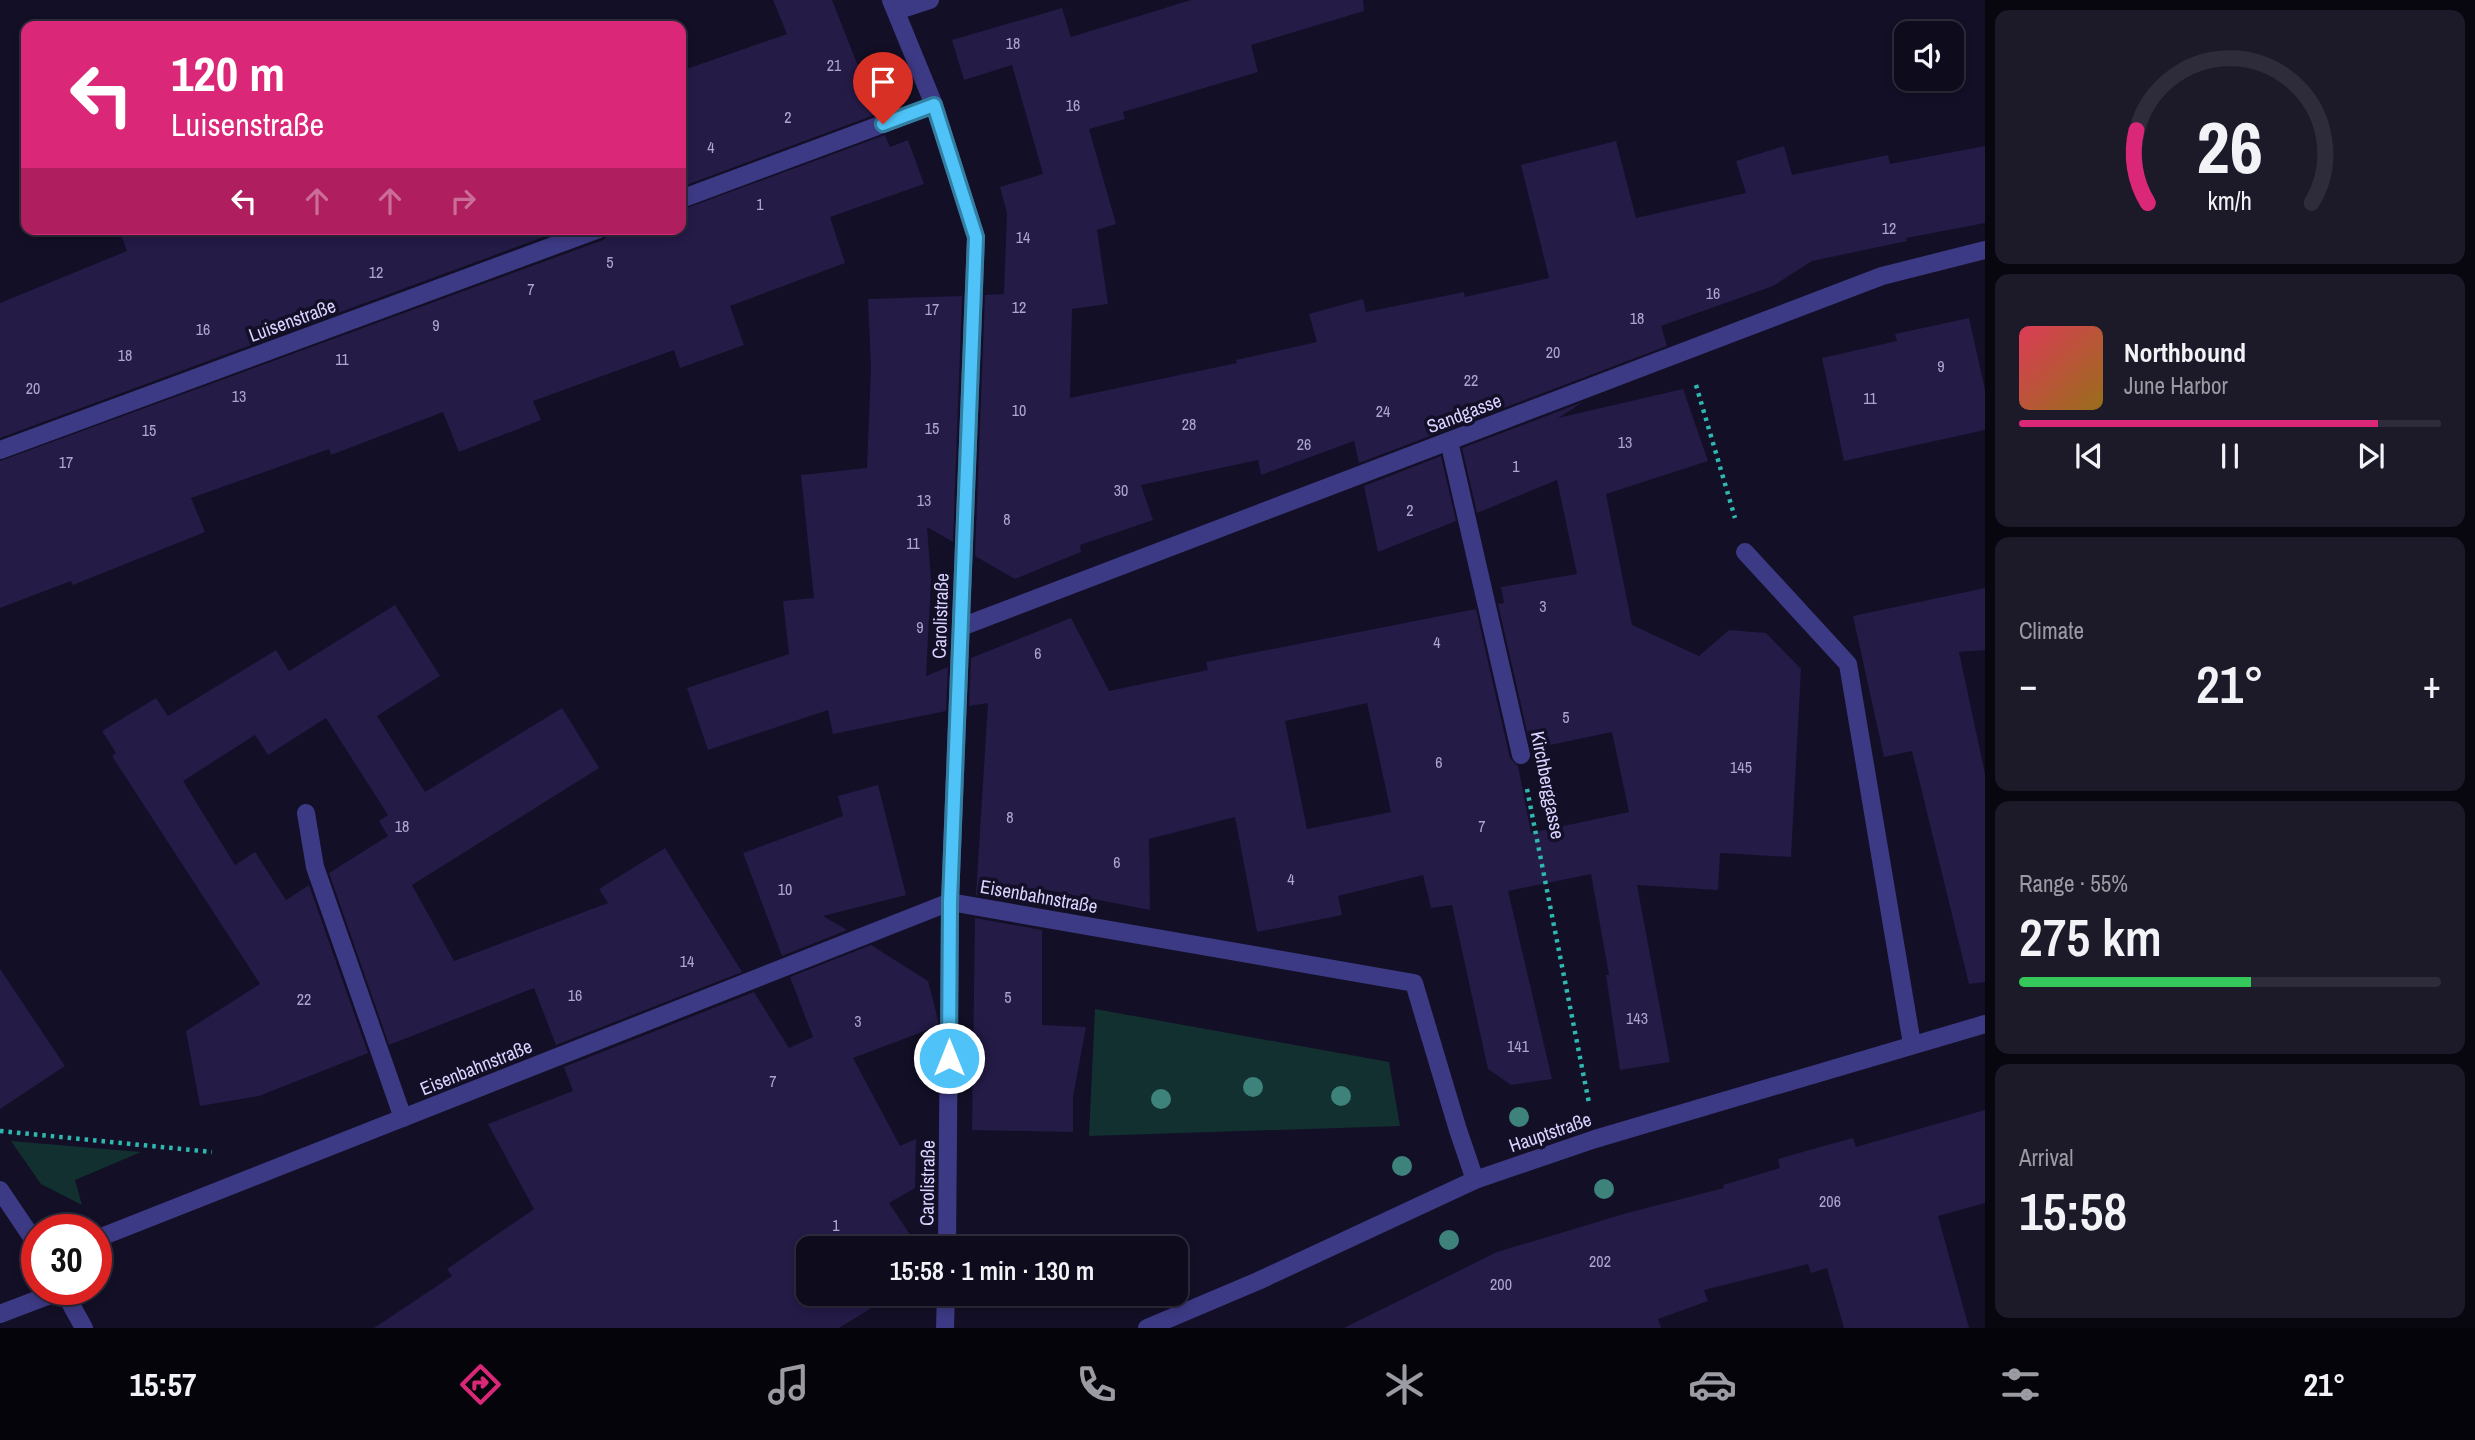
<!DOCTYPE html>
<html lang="en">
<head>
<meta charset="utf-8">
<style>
	body { margin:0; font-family:"Archivo Narrow",sans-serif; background:#1c1929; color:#f1f3f6; height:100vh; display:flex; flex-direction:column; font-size:26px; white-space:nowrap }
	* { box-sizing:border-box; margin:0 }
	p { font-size:23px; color:#9b9ba3 }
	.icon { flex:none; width:38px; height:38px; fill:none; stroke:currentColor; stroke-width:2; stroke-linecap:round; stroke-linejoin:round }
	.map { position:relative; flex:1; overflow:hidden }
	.details { display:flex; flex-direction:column; gap:10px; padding:10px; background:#08060f; width:490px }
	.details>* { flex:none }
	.guide { position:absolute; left:21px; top:21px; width:665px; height:214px; border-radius:14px; box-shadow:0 4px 10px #0003,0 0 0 2px #2e2b3b; background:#db2777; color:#fff; overflow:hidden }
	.controls { position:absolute; left:1894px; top:21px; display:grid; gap:14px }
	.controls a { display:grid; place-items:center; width:70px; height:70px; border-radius:14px; background:#0e0b1c; box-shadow:0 4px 10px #0003,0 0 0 2px #2e2b3b; font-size:35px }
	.speed { position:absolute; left:21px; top:1214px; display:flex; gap:14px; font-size:35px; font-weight:700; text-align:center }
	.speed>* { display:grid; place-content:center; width:91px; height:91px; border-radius:50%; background:#0e0b1c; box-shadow:0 4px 10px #0003,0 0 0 2px #2e2b3b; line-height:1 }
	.speed .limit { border:10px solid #d22; background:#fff; color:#111 }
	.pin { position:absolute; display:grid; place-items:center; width:60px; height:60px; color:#fff; margin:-72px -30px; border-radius:50% 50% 50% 0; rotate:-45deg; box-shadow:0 0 7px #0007 }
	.pin .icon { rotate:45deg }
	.me { position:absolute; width:77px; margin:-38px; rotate:0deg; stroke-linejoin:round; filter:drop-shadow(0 0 5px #0008) }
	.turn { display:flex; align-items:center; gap:24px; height:147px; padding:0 35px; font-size:32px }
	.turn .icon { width:91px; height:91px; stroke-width:2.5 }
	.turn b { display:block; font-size:49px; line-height:60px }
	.lanes { display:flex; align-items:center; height:66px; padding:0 35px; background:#0003; justify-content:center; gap:35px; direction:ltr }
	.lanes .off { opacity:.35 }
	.big { font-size:52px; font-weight:600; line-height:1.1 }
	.details .card { flex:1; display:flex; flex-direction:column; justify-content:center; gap:10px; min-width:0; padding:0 24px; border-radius:14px; background:#1c1929 }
	.details .dial { align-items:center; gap:0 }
	.dial svg { height:182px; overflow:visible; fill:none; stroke:#2e2b3b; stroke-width:7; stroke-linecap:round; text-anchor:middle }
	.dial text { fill:#f1f3f6; stroke:none }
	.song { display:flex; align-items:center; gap:21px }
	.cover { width:84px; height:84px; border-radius:10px; background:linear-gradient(135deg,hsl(350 70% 55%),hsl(40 70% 35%)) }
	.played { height:7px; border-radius:4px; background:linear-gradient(90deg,#db2777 85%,#2e2b3b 85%) }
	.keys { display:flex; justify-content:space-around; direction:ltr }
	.heat { display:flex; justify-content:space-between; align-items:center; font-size:38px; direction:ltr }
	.charge { height:10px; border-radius:5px; background:linear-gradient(90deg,#34c759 55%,#2e2b3b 0) }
	.trip { position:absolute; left:796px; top:1236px; width:392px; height:70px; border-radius:14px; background:#0e0b1c; box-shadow:0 4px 10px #0003,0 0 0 2px #2e2b3b; font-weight:600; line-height:70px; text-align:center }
	.tab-bar { display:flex; height:112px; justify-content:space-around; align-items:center; background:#06040b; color:#9b9ba3 }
	.tab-bar .icon { width:49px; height:49px }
	.tab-bar .active { color:#db2777 }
	.tab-bar b { font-size:32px; color:#f1f3f6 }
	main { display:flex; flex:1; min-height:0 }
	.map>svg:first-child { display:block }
	.green { fill:#12302f }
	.building { fill:#241b47; fill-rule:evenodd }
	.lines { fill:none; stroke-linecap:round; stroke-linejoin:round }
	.path { stroke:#2fb8b0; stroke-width:4.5; stroke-dasharray:3.5 5; stroke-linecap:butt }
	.minor { stroke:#3d3a85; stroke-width:18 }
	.tree { fill:#3d827b }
	.route-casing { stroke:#337fa1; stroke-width:18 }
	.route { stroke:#4fc3f7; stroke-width:12 }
	.labels { text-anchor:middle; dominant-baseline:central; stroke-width:7; stroke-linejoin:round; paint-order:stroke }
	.number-label { font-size:16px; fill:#aca6d1 }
	.street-label { font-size:19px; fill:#d9d4ff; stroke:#130f26 }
</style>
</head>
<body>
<main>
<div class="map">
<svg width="1985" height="1328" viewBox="0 0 1985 1328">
	<rect width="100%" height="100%" fill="#130f26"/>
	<g class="green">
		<path d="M 1095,1009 L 1389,1062 L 1400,1126 L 1089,1136 Z"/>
		<path d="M 11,1141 L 141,1152 L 75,1180 L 82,1205 L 41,1184 Z"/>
	</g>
	<g class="building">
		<path d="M 773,0 L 832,0 L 877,114 L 681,187 L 681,71 L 787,34 Z"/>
		<path d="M 1191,0 L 1363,0 L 1364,11 L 1251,45 L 1258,72 L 1123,112 L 1125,119 L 1089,129 L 1116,224 L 1097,230 L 1108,304 L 1072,309 L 1070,398 L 1237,363 L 1236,360 L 1317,342 L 1309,314 L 1363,299 L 1366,312 L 1464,292 L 1465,297 L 1549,278 L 1521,165 L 1616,141 L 1636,218 L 1746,193 L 1736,161 L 1784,146 L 1792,175 L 1888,155 L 1890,164 L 1985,146 L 1985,223 L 1906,238 L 1907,241 L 1812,261 L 1773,286 L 1661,326 L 1667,346 L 1359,463 L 1354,441 L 1261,475 L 1258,460 L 1141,485 L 1153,520 L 1080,545 L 1081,552 L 1015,579 L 975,556 L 985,295 L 1004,294 L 1007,213 L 1000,187 L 1043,174 L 1012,65 L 964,80 L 952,40 L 1062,8 L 1071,37 Z"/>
		<path d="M 885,135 L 890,147 L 908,140 L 924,184 L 830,217 L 845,263 L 730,306 L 744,345 L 680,368 L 674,350 L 533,401 L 541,420 L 459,452 L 443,412 L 331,455 L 329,449 L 191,498 L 205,532 L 73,585 L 71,581 L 0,608 L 0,461 L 603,240 L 608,236 L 610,229 L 681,229 L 681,210 Z"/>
		<path d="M 119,229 L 565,229 L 0,438 L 0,303 L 127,251 Z"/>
		<path d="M 962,296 L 953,542 L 927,527 L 931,579 L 926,676 L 948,667 L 946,711 L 833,734 L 828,710 L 708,750 L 687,688 L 789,654 L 783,601 L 814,598 L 801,475 L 867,468 L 871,367 L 868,299 Z"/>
		<path d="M 1969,318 L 1985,390 L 1985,430 L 1844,461 L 1822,358 L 1897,341 L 1895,334 Z"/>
		<path d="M 1683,389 L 1708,461 L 1606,494 L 1632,625 L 1699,656 L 1729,630 L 1766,633 L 1801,669 L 1791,857 L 1720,853 L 1718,890 L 1637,885 L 1670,1062 L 1620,1070 L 1606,975 L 1609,975 L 1591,874 L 1508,891 L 1552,1079 L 1511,1085 L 1488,1069 L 1452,905 L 1431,908 L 1423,875 L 1338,896 L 1342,915 L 1257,932 L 1235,817 L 1149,839 L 1150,910 L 1042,889 L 1042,907 L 976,895 L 988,703 L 969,706 L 971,658 L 1071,618 L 1109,691 L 1208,670 L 1206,662 L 1476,609 L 1510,758 L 1518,766 L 1531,833 L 1629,812 L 1612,732 L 1531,749 L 1498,604 L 1504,603 L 1501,587 L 1577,574 L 1557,480 L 1477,513 L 1462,448 L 1583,402 L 1558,418 ZM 1367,703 L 1391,812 L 1307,829 L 1285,721 Z"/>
		<path d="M 1441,456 L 1456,521 L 1378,552 L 1364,486 Z"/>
		<path d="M 1985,588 L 1985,650 L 1959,652 L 1985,774 L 1985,982 L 1969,984 L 1912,751 L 1884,757 L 1853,616 Z"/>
		<path d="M 395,605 L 440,676 L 377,716 L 425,792 L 562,708 L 599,768 L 412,885 L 454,961 L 608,903 L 599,889 L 665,848 L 742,972 L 556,1045 L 534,988 L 389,1045 L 329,873 L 388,836 L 379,821 L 388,815 L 326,718 L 268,755 L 255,735 L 183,781 L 235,865 L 255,852 L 286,900 L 309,885 L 368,1053 L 259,1096 L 200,1106 L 186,1031 L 260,984 L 112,756 L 116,753 L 102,731 L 156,698 L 168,716 L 276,650 L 289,671 Z"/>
		<path d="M 878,785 L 906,895 L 823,916 L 847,930 L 782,956 L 743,853 L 843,816 L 838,796 Z"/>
		<path d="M 975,918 L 1042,930 L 1042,1025 L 1086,1027 L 1073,1097 L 1073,1132 L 972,1130 Z"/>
		<path d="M 871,945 L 928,981 L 938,1020 L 938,1026 L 853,1058 L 900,1146 L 916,1139 L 915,1188 L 889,1203 L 919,1248 L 808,1248 L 808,1293 L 896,1293 L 839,1328 L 374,1328 L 452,1276 L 447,1269 L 534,1209 L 488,1124 L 573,1091 L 564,1067 L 754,992 L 789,1048 L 813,1037 L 790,977 Z"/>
		<path d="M 0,969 L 65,1066 L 0,1109 Z"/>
		<path d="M 1985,1110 L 1985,1203 L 1938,1216 L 1969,1328 L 1844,1328 L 1827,1268 L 1811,1273 L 1808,1264 L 1704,1290 L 1708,1301 L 1658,1319 L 1661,1328 L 1344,1328 L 1497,1252 L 1627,1213 L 1724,1188 L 1723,1185 L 1780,1168 L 1778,1159 L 1820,1147 L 1853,1138 L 1856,1147 Z"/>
	</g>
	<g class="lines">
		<g class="path">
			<path d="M 1696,385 L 1735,518"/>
			<path d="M 1527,789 L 1589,1103"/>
			<path d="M 0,1131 L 212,1152"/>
		</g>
		<g class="minor">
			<path d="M 891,0 L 934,105 L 976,237 L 950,902 L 947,1248"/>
			<path d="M 896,11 L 930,0"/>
			<path d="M 681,199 L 934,105"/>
			<path d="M 1449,441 L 1521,755"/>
			<path d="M 0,450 L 599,229"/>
			<path d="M 1745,552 L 1848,664 L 1912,1044"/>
			<path d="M 961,627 L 1882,276 L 1985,250"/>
			<path d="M 306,813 L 315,867 L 403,1118"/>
			<path d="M 0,1190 L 37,1245"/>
			<path d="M 96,1239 L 950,902 L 1414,983 L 1458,1130 L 1475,1180"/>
			<path d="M 63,1290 L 84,1328"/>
			<path d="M 0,1314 L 63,1290"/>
			<path d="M 945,1328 L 946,1293"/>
			<path d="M 1147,1328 L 1258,1281 L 1475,1180 L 1595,1139 L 1985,1024"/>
		</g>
	</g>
	<g class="tree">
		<circle cx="1253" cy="1087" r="10"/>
		<circle cx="1341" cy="1096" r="10"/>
		<circle cx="1161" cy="1099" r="10"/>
		<circle cx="1519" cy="1117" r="10"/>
		<circle cx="1402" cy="1166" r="10"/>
		<circle cx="1604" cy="1189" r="10"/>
		<circle cx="1449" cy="1240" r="10"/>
	</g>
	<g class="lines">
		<g class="route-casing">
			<path id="route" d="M 883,124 L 934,105 L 976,237 L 950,902 L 949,1058"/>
		</g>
		<use href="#route" class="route"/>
	</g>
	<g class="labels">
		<g class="number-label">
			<text x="1013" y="43">18</text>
			<text x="834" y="65">21</text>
			<text x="1073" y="105">16</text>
			<text x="788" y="117">2</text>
			<text x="711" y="147">4</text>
			<text x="760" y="204">1</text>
			<text x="1889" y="228">12</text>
			<text x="1023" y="237">14</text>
			<text x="610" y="262">5</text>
			<text x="376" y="272">12</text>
			<text x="531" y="289">7</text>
			<text x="1713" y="293">16</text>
			<text x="1019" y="307">12</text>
			<text x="932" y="309">17</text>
			<text x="1637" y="318">18</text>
			<text x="436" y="325">9</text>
			<text x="203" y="329">16</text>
			<text x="1553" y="352">20</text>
			<text x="125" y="355">18</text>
			<text x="342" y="359">11</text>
			<text x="1941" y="366">9</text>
			<text x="1471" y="380">22</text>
			<text x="33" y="388">20</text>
			<text x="239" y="396">13</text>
			<text x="1870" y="398">11</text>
			<text x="1019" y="410">10</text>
			<text x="1383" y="411">24</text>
			<text x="1189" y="424">28</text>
			<text x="932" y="428">15</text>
			<text x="149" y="430">15</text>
			<text x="1625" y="442">13</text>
			<text x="1304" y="444">26</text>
			<text x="66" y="462">17</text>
			<text x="1516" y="466">1</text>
			<text x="1121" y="490">30</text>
			<text x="924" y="500">13</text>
			<text x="1410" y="510">2</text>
			<text x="1007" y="519">8</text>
			<text x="913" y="543">11</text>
			<text x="1543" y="606">3</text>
			<text x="920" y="627">9</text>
			<text x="1437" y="642">4</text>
			<text x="1038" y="653">6</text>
			<text x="1566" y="717">5</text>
			<text x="1439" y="762">6</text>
			<text x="1741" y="767">145</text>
			<text x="1010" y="817">8</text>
			<text x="402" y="826">18</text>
			<text x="1482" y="826">7</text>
			<text x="1117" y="862">6</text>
			<text x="1291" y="879">4</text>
			<text x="785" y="889">10</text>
			<text x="687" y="961">14</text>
			<text x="575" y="995">16</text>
			<text x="1008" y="997">5</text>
			<text x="304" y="999">22</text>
			<text x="1637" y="1018">143</text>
			<text x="858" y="1021">3</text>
			<text x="1518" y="1046">141</text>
			<text x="773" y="1081">7</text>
			<text x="1830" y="1201">206</text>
			<text x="836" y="1225">1</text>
			<text x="1600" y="1261">202</text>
			<text x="1501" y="1284">200</text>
		</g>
		<g class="street-label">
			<text transform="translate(292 320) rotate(-20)">Luisenstraße</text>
			<text transform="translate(1464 413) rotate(-21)">Sandgasse</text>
			<text transform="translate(940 616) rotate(-88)">Carolistraße</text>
			<text transform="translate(1548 785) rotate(79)">Kirchberggasse</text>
			<text transform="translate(1039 896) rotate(10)">Eisenbahnstraße</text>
			<text transform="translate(476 1067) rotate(-22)">Eisenbahnstraße</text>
			<text transform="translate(1550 1132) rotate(-19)">Hauptstraße</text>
			<text transform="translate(927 1183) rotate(-89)">Carolistraße</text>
		</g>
	</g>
</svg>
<div class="controls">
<a><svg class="icon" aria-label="sound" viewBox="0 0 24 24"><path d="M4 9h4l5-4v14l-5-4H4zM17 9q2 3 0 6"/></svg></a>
</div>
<div class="speed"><div class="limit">30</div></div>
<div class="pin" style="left:883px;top:124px;background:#d93025"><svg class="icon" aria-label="arrive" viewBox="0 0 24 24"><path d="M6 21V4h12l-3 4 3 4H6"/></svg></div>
<svg class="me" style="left:949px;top:1058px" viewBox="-20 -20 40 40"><circle r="17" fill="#4fc3f7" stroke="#fff" stroke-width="3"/><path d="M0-11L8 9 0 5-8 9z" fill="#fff"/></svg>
<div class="trip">15:58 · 1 min · 130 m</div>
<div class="guide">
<div class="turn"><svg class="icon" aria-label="left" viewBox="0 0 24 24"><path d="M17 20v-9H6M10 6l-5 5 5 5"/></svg><div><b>120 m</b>Luisenstraße</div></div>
<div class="lanes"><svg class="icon" aria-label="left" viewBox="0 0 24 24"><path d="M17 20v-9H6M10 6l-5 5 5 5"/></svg><svg class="icon off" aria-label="ahead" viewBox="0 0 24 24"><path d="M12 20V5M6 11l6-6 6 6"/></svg><svg class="icon off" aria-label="ahead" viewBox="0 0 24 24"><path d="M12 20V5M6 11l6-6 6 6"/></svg><svg class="icon off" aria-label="right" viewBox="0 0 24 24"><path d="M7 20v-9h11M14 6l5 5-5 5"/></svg></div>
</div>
</div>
<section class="details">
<div class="card dial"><svg viewBox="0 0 100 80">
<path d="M14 69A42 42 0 1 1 86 69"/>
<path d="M14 69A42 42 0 0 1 9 37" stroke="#db2777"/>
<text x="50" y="56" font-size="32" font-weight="700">26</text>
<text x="50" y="72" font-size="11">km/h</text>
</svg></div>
<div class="card">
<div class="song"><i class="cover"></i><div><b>Northbound</b><p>June Harbor</p></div></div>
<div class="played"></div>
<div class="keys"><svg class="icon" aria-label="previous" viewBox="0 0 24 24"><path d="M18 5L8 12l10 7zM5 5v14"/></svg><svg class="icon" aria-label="pause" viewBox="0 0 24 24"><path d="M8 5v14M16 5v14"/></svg><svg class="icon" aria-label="next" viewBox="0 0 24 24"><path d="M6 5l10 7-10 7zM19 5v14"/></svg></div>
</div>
<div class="card"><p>Climate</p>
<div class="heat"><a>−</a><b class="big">21°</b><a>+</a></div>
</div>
<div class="card"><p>Range · 55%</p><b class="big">275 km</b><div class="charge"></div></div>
<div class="card"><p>Arrival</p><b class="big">15:58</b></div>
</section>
</main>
<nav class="tab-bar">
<b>15:57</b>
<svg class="icon active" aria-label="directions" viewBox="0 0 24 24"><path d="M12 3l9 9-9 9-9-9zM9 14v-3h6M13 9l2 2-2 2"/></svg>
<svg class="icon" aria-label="music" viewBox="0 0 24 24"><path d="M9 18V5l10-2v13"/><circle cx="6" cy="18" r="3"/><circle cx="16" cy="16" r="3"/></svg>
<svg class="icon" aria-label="phone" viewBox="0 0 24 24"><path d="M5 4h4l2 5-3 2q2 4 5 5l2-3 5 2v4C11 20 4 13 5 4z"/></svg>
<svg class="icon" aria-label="climate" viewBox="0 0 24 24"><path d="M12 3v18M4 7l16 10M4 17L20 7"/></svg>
<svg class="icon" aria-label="car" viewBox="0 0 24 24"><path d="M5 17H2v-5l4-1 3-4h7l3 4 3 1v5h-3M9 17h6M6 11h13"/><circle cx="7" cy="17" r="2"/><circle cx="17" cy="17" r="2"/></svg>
<svg class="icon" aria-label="filters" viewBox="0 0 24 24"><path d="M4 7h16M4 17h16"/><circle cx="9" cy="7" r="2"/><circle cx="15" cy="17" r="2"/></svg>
<b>21°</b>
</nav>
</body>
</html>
